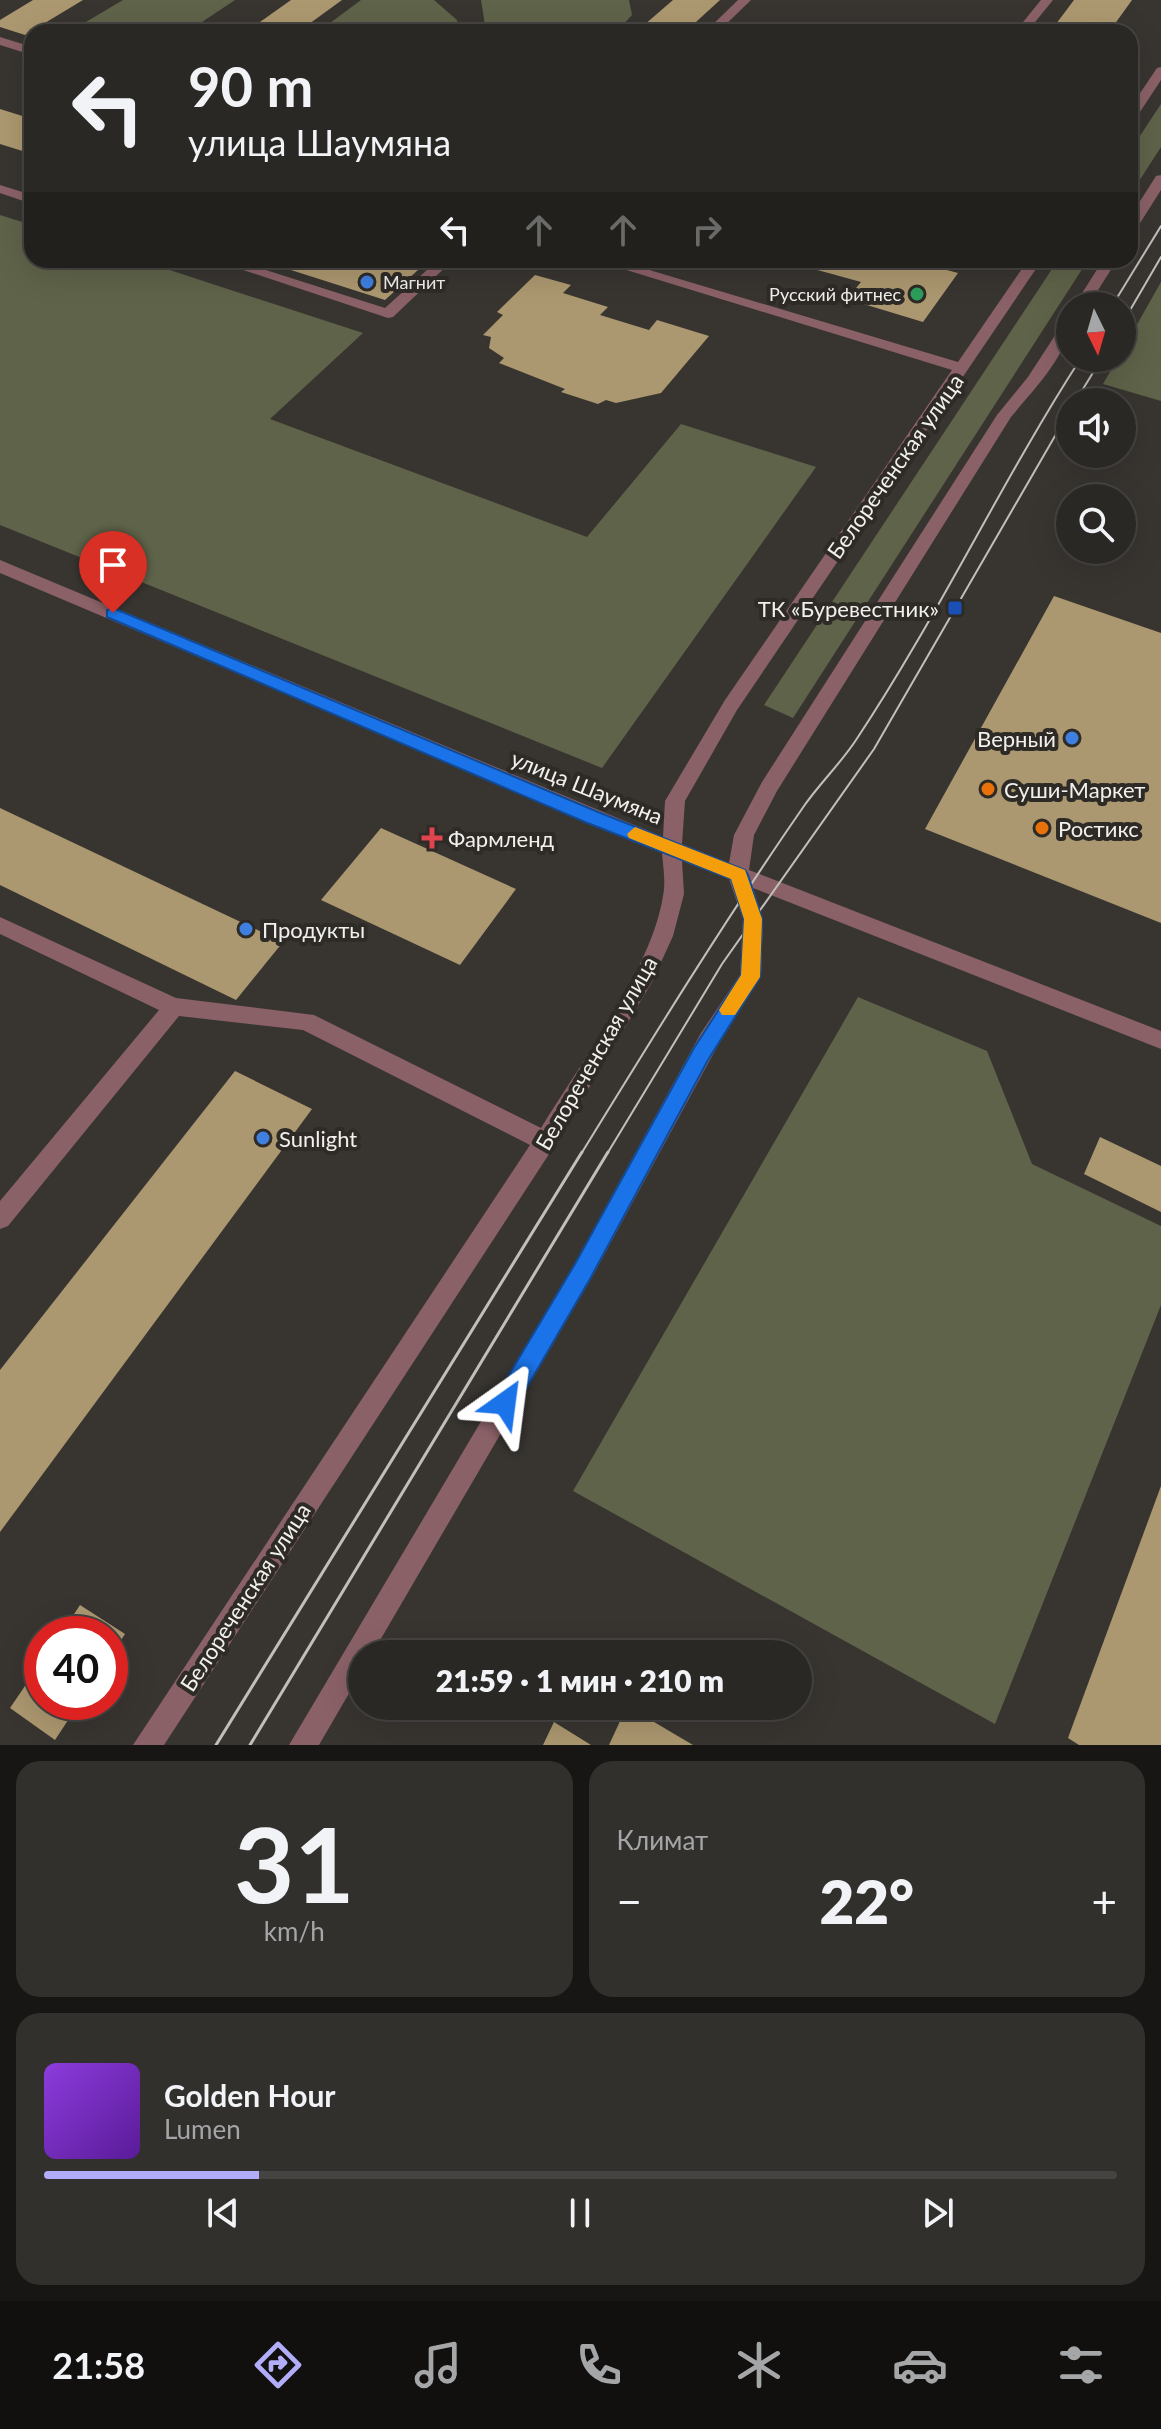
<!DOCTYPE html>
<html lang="ru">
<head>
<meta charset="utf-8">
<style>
	body { margin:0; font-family:Lato,sans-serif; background:#32302d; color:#f1f3f6; height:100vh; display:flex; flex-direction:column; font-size:30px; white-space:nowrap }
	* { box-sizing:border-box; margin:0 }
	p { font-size:26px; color:#a5a6a7 }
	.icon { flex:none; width:44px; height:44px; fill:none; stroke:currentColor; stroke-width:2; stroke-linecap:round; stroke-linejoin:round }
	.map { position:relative; height:1745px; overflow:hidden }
	.sheet { display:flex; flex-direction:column; gap:16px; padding:16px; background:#171614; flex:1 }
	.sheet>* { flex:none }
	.banner { position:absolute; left:24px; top:24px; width:1114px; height:244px; border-radius:24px; box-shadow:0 8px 32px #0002,0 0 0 2px #464442; background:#2a2825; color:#f1f3f6; overflow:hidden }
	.needle { width:52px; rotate:175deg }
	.controls { position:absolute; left:1056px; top:292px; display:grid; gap:16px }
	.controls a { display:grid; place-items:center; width:80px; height:80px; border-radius:50%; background:#2a2825; box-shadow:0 8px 32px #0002,0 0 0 2px #464442; font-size:40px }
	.speed { position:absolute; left:24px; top:1616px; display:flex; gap:16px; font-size:40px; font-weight:700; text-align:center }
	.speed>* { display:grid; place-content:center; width:104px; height:104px; border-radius:50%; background:#2a2825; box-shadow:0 8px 32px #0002,0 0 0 2px #464442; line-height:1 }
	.speed .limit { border:12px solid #d22; background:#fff; color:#111 }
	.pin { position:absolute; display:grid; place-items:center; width:68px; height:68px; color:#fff; margin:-82px -34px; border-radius:50% 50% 50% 0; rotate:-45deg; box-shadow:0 0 8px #0007 }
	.pin .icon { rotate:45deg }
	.me { position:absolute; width:88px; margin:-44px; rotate:31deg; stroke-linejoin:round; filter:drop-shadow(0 0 6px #0008) }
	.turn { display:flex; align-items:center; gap:28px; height:168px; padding:0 32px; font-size:36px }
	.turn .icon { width:104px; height:104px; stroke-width:2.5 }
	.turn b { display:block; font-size:56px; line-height:68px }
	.lanes { display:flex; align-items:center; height:76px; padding:0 32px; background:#0003; justify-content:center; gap:40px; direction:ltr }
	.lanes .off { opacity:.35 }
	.big { font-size:60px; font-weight:800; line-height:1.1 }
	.sheet .tile { flex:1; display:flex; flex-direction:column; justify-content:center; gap:12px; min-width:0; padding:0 28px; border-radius:24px; background:#32302d }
	.sheet .dial { align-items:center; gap:0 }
	.dial b { font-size:104px; line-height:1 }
	.song { display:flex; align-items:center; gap:24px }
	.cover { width:96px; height:96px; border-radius:12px; background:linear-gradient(135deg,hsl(270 70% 55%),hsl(270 70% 35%)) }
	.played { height:8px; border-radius:4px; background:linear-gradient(90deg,#b2adf9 20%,#464442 20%) }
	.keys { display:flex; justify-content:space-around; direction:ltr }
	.heat { display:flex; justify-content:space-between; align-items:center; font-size:44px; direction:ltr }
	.sheet .tiles { flex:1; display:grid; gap:16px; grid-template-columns:1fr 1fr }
	.tile:last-child { grid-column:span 2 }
	.trip { position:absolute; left:348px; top:1640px; width:464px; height:80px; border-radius:40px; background:#2a2825; box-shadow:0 8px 32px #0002,0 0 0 2px #464442; font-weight:800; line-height:80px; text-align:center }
	.tabs { display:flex; height:128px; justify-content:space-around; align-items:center; background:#11100f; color:#a5a6a7 }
	.tabs .icon { width:56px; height:56px }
	.tabs .active { color:#b2adf9 }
	.tabs b { font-size:36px; color:#f1f3f6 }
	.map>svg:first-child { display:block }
	.green { fill:#5f6349 }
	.building { fill:#ac9870 }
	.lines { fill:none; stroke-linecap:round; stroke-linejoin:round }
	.minor { fill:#8a6167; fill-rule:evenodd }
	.tram-far1 { stroke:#c0bfbb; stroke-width:2 }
	.tram { stroke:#c0bfbb; stroke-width:3 }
	.route { fill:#1a73e8; stroke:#114b97; stroke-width:2 }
	.slow { fill:#f59e0b }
	.shop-dot { fill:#3f7fe0; stroke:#2e2b27; stroke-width:3 }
	.leisure-dot { fill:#2e9e5b; stroke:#2e2b27; stroke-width:3 }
	.transit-dot { fill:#1a4fb4; stroke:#2e2b27; stroke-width:3 }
	.food-dot { fill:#e8710a; stroke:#2e2b27; stroke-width:3 }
	.health-dot { fill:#e0444e; stroke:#2e2b27; stroke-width:3 }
	.labels { text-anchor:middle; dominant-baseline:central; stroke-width:8; stroke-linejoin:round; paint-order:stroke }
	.far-poi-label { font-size:18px; fill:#f1f0ed; stroke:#2e2b27; text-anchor:start }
	.street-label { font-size:22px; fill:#f1f0ed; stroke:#2e2b27 }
	.poi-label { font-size:22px; fill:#f1f0ed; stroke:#2e2b27; text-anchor:start }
</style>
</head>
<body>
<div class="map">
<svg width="1161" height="1745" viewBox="0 0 1161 1745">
	<rect width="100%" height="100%" fill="#383531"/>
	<g class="green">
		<path d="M 123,0 L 235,0 L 187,32 L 69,32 Z"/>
		<path d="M 361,0 L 434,0 L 457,20 L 459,32 L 318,32 Z"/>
		<path d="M 481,0 L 629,0 L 632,15 L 616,32 L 486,32 Z"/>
		<path d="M 1161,104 L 1161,147 L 1130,195 L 1130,151 Z"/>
		<path d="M 0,215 L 32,225 L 32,260 L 139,260 L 363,333 L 270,419 L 587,537 L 681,424 L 816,467 L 602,768 L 0,525 Z"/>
		<path d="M 1058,260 L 1088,260 L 793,718 L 764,705 Z"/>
		<path d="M 1161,282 L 1161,401 L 1103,384 L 1118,358 L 1122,358 L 1122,351 Z"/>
		<path d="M 858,997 L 987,1051 L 1032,1164 L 1161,1226 L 1161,1305 L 995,1724 L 573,1491 Z"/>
	</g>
	<g class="building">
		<path d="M 33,0 L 83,0 L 25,35 L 0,27 L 0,20 Z"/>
		<path d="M 291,0 L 342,0 L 298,32 L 246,32 Z"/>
		<path d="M 673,0 L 720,0 L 685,32 L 636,32 Z"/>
		<path d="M 1074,0 L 1132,0 L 1109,32 L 1050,32 Z"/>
		<path d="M 0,109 L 32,119 L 32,154 L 0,144 Z"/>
		<path d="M 272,260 L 429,260 L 385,300 L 269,263 Z"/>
		<path d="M 949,260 L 943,269 L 958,273 L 923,322 L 847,299 L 861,282 L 785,261 Z"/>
		<path d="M 535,275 L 571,285 L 563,293 L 608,307 L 600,315 L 649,330 L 657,320 L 709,336 L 661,393 L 616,403 L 606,400 L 598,404 L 561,392 L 565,389 L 499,363 L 504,358 L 489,348 L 491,337 L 483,335 L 503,315 L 497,312 Z"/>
		<path d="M 1054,596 L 1161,633 L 1161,923 L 925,829 Z"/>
		<path d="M 0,808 L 283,942 L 236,1000 L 0,885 Z"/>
		<path d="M 381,828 L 516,889 L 460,965 L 321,900 Z"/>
		<path d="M 235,1071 L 312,1109 L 0,1532 L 0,1370 Z"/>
		<path d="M 1100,1137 L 1161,1166 L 1161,1212 L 1084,1174 Z"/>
		<path d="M 1161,1486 L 1161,1745 L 1079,1745 L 1068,1738 Z"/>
		<path d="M 80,1605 L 125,1634 L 110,1657 L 110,1634 L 61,1634 Z"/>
		<path d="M 42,1661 L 42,1702 L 80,1702 L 55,1740 L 10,1708 Z"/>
		<path d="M 627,1706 L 693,1745 L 609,1745 Z"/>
		<path d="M 554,1722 L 591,1745 L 543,1745 Z"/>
	</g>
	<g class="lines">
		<g class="minor">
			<path d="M 738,0 L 751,0 L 718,32 L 705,32 Z"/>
			<path d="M 1041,0 L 1053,0 L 1027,32 L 1015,32 Z"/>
			<path d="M 0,37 L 32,47 L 32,55 L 0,45 Z"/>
			<path d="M 1161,67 L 1161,80 L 1134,121 L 1130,122 L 1130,108 L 1157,68 Z"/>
			<path d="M 1161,175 L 1161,190 L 1135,231 L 1130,232 L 1130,217 L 1156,176 Z"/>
			<path d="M 0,185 L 32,195 L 32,204 L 0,193 Z"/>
			<path d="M 213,260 L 234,260 L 385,308 L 438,260 L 453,260 L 393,317 L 388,318 Z"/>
			<path d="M 594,260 L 616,260 L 958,362 L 1028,260 L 1042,260 L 737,710 L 685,801 L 682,844 L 729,863 L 734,835 L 762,782 L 997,415 L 1028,377 L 1065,320 L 1070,319 C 1070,354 1033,390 1011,417 L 777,791 L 754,835 L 749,870 L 1161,1031 L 1161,1049 L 753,888 L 763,919 L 761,977 L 757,983 L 717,1047 L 591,1279 L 372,1654 L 362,1654 L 362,1671 L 319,1745 L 289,1745 L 575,1263 L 701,1033 L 740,975 L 743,919 L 729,879 L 682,861 L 684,894 L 673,936 L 652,982 L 553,1148 L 164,1745 L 133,1745 L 530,1145 L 303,1030 L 179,1016 L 8,1226 L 0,1229 L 0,1201 L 159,1010 L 0,934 L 0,917 L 176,998 L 314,1015 L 541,1128 C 580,1064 652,968 663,896 C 666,882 663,866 662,853 L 0,573 L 0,560 L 663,837 L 665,801 L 725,700 L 952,370 Z"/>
			<path d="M 1103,260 L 1117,260 L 1088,306 L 1074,306 Z"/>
		</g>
		<g class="tram-far1">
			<path d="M 1112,306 L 1161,226"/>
			<path d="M 1122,324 L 1161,257"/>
			<path d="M 1075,402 L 1102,358"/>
			<path d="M 581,1154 C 653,1037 725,920 804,806 C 820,783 841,763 856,740 C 938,617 1001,482 1081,358"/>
			<path d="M 607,1154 L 722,964 L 874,749 L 1070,410"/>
		</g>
		<g class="tram">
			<path d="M 216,1745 L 582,1152"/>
			<path d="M 250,1745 L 608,1152"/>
		</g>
	</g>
	<path class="route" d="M 113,608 L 598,812 L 745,870 L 748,875 L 762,919 L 760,977 L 708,1060 L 590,1279 L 513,1411 L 505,1414 L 497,1411 L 494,1403 L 497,1395 L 575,1264 L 694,1048 L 741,975 L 744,919 L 731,879 L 585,822 L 107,617 L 107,610 Z"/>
	<path class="slow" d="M 635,827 L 745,870 L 762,919 L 760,977 L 735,1015 L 722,1015 L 719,1010 L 741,975 L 744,919 L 731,879 L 629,838 L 627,834 Z"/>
	<g class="shop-dot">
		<circle cx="367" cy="282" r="8"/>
		<circle cx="1072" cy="738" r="8"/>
		<circle cx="246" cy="929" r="8"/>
		<circle cx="263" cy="1138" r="8"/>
	</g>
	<circle class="leisure-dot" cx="917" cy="294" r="8"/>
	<rect class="transit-dot" x="947" y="600" width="16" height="16" rx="4"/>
	<g class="food-dot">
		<circle cx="988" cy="789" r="8"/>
		<circle cx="1042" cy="828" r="8"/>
	</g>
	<path class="health-dot" d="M428 826h8v8h8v8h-8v8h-8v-8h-8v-8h8z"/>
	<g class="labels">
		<g class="far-poi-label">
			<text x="383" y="282">Магнит</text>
			<text x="901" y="294" text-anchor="end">Русский фитнес</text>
		</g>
		<g class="street-label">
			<text transform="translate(895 466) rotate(-55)">Белореченская улица</text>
			<text transform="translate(587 787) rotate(22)">улица Шаумяна</text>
			<text transform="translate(596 1053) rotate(-60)">Белореченская улица</text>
			<text transform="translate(245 1597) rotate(-57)">Белореченская улица</text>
		</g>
		<g class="poi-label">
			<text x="939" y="608" text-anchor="end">ТК «Буревестник»</text>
			<text x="1056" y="738" text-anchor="end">Верный</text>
			<text x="1004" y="789">Суши-Маркет</text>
			<text x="1058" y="828">Ростикс</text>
			<text x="448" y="838">Фармленд</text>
			<text x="262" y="929">Продукты</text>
			<text x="279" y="1138">Sunlight</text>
		</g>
	</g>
</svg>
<div class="controls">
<a><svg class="needle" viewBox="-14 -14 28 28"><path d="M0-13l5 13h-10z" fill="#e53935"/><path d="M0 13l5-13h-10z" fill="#a5a6a7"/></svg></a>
<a><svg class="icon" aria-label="sound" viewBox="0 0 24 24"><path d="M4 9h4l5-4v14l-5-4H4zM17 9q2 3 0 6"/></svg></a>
<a><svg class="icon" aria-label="search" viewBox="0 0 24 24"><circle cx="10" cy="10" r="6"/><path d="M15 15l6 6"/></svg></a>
</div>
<div class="speed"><div class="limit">40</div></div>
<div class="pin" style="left:113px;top:613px;background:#d93025"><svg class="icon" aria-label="arrive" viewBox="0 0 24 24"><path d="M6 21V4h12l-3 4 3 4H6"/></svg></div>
<svg class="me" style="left:505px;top:1403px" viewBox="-20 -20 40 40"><path d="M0-17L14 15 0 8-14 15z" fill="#1a73e8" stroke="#fff" stroke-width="4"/></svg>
<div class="trip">21:59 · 1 мин · 210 m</div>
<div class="banner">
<div class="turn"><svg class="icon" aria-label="left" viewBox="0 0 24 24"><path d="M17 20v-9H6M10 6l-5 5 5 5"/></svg><div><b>90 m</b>улица Шаумяна</div></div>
<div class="lanes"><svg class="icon" aria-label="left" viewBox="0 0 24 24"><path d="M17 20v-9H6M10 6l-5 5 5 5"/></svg><svg class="icon off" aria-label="ahead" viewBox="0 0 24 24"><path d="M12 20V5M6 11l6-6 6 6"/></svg><svg class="icon off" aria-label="ahead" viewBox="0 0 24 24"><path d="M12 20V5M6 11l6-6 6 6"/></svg><svg class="icon off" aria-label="right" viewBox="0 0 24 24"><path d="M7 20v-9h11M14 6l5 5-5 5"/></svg></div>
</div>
</div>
<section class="sheet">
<div class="tiles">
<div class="tile dial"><b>31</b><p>km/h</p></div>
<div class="tile"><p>Климат</p>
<div class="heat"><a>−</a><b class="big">22°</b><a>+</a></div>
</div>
<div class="tile">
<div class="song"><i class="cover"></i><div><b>Golden Hour</b><p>Lumen</p></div></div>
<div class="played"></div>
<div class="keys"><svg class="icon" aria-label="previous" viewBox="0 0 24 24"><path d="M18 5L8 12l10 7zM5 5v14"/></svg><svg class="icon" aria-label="pause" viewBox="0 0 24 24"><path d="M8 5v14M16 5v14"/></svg><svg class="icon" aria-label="next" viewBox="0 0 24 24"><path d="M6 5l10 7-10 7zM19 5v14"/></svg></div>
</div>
</div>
</section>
<nav class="tabs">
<b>21:58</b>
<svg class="icon active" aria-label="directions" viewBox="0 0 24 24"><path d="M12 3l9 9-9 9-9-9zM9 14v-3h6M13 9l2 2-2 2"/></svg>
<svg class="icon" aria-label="music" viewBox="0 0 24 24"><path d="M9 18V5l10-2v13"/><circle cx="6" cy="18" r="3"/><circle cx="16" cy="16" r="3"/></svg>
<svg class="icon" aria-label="phone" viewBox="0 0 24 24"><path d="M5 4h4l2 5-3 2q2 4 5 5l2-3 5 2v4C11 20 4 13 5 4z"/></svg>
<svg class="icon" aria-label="climate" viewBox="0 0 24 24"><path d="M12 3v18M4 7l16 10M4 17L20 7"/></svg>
<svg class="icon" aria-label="car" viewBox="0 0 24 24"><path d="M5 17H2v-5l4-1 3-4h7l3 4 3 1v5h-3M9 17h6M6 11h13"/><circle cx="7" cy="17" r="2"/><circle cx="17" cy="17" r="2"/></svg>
<svg class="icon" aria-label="filters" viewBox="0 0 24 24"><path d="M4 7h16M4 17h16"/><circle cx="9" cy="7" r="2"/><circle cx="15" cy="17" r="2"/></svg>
</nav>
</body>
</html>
